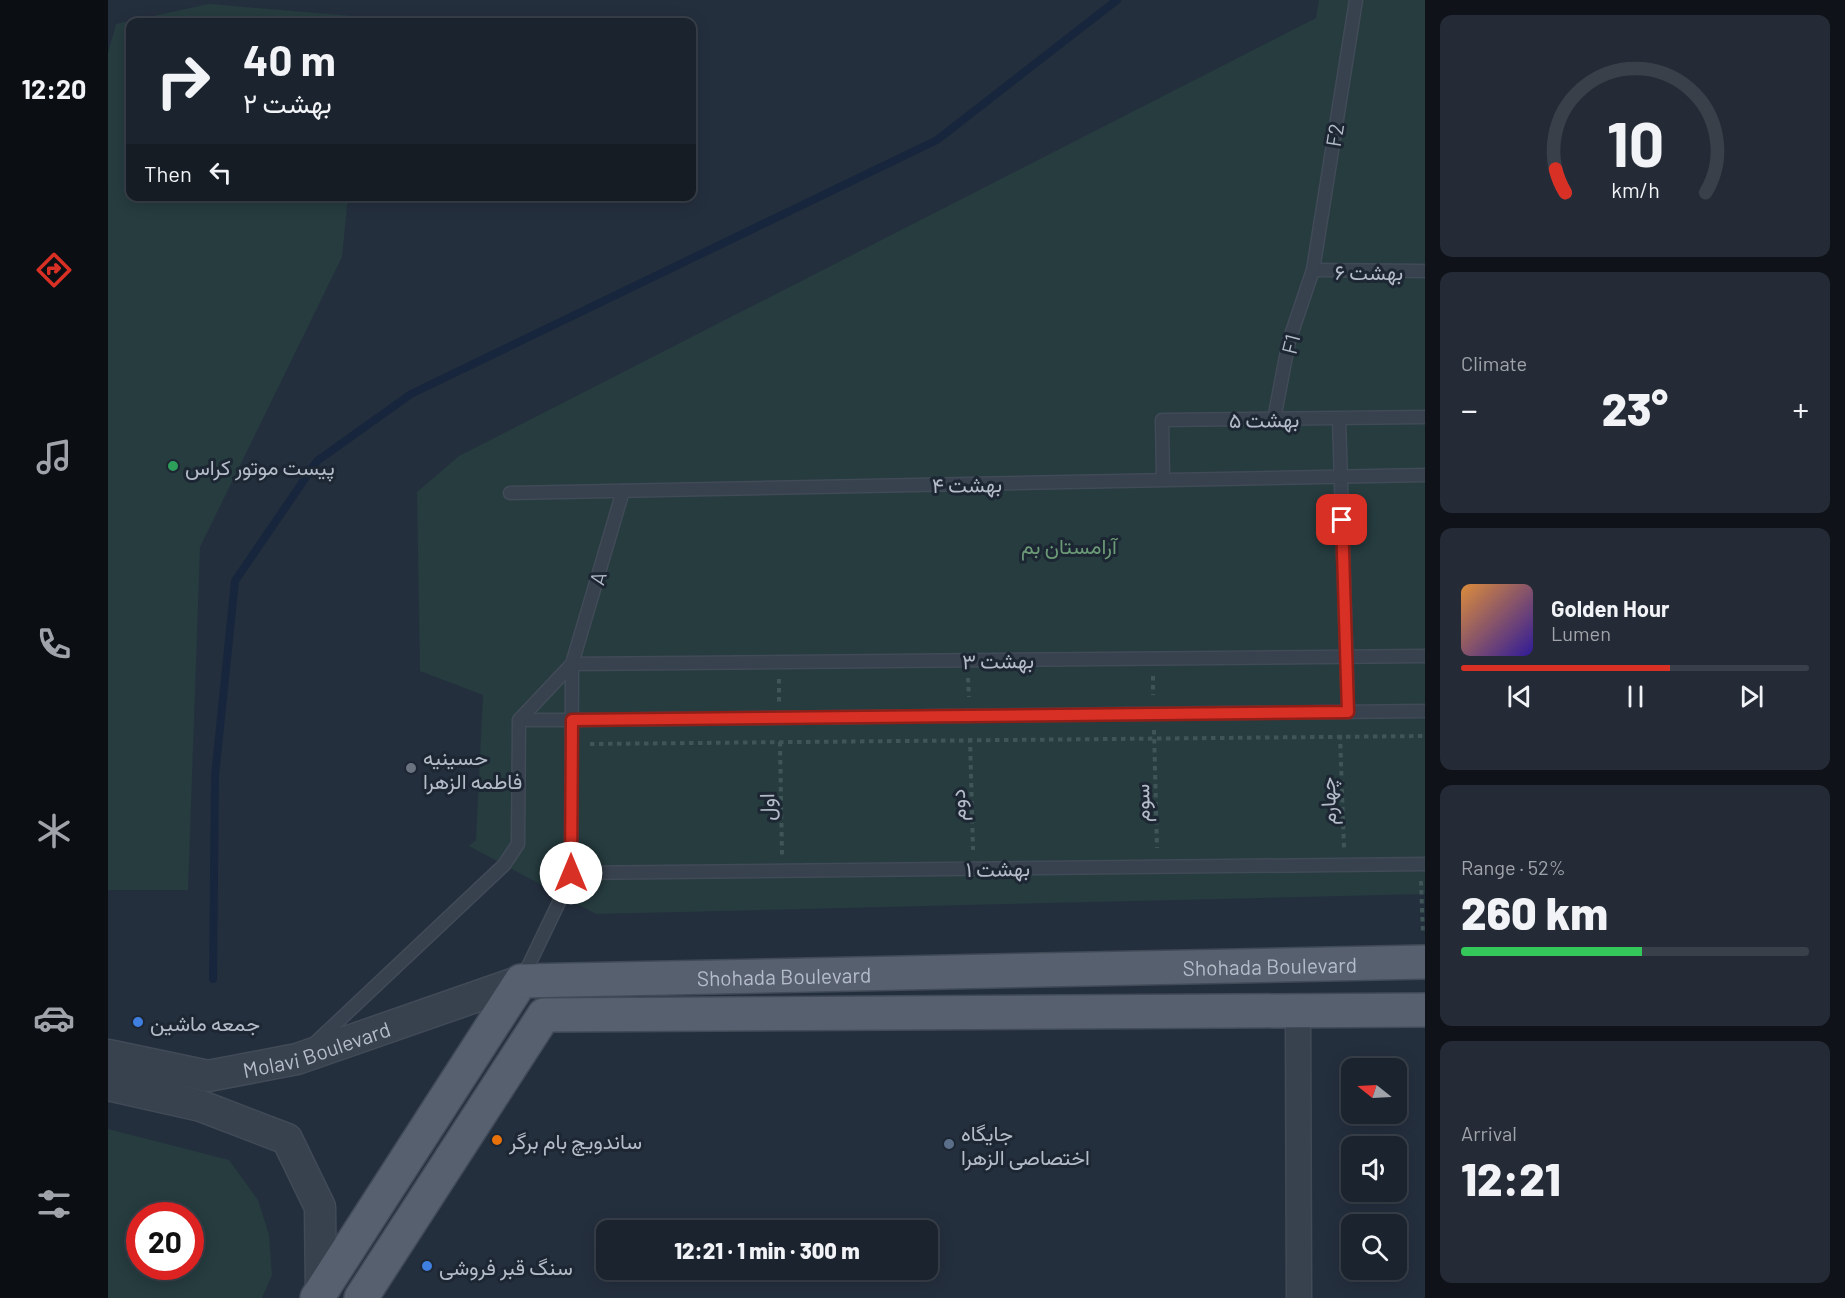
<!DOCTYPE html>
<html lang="en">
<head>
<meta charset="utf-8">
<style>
	body { margin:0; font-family:Barlow,Vazirmatn,sans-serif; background:#242b36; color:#f1f3f6; height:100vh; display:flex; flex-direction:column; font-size:22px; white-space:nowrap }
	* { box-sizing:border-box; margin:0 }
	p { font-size:20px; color:#a0a4aa }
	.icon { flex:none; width:33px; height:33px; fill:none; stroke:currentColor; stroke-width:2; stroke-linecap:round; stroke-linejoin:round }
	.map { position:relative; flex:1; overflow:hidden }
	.panel { display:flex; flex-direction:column; gap:15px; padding:15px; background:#0f1319; width:420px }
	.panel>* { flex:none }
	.guide { position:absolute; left:18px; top:18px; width:570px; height:183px; border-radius:12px; box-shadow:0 3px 15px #0003,0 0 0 2px #39404a; background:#1b232e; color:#f1f3f6; overflow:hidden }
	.needle { width:39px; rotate:288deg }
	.buttons { position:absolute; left:1233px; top:1058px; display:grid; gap:12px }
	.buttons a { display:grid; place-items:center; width:66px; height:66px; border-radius:12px; background:#1b232e; box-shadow:0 3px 15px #0003,0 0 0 2px #39404a; font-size:30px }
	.speed { position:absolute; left:18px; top:1202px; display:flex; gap:12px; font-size:30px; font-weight:700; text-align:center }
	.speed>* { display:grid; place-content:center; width:78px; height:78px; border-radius:50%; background:#1b232e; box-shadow:0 3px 15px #0003,0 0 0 2px #39404a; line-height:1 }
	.speed .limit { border:9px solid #d22; background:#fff; color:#111 }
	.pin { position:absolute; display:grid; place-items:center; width:51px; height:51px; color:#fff; margin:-26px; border-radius:12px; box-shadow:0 3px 9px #0006 }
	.me { position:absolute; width:66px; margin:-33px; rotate:0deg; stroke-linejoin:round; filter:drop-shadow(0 0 4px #0008) }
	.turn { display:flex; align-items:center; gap:21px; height:126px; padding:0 18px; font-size:27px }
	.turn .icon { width:78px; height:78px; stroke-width:2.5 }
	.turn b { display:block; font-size:42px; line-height:51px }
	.then { display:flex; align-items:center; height:57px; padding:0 18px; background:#0003; gap:12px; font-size:22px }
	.big { font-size:45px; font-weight:800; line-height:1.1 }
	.panel .widget { flex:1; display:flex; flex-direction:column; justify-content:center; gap:9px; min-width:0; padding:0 21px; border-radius:12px; background:#242b36 }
	.panel .dial { align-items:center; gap:0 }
	.dial svg { height:156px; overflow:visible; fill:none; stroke:#39404a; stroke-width:7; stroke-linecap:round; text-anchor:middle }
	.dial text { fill:#f1f3f6; stroke:none }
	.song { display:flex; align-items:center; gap:18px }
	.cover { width:72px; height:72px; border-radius:9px; background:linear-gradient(135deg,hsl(30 70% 55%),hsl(250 70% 35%)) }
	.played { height:6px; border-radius:3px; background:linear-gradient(90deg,#d93025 60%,#39404a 60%) }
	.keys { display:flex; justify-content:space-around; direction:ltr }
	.heat { display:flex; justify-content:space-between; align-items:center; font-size:33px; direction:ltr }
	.charge { height:9px; border-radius:4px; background:linear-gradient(90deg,#34c759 52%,#39404a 0) }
	.trip { position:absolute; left:488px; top:1220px; width:342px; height:60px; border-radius:12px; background:#1b232e; box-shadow:0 3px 15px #0003,0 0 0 2px #39404a; font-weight:800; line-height:60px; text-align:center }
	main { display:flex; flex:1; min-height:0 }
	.tabs { display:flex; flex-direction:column; width:108px; justify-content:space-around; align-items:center; background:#0b0e12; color:#a0a4aa }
	.tabs .icon { width:42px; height:42px }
	.tabs .active { color:#d93025 }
	.tabs b { font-size:27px; color:#f1f3f6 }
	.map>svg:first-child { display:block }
	.green { fill:#263c3f; fill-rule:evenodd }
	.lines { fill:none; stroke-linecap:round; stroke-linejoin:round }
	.stream { stroke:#17263c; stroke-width:8 }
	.service-casing { stroke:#414a57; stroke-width:15 }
	.minor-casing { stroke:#414a57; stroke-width:27 }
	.tertiary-casing { stroke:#414a57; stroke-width:33 }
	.primary-casing { stroke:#414a57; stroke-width:36 }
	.path { stroke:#3f5557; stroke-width:4; stroke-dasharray:4.5 4.5; stroke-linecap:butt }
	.service { stroke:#38414e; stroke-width:12 }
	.minor { stroke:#38414e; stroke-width:24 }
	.tertiary { stroke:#38414e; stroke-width:30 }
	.primary { stroke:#56606e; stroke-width:33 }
	.route-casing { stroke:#8d1f18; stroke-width:15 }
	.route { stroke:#d93025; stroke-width:10 }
	.leisure-dot { fill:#2e9e5b; stroke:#1d2633; stroke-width:2 }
	.worship-dot { fill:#6b7280; stroke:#1d2633; stroke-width:2 }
	.shop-dot { fill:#3f7fe0; stroke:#1d2633; stroke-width:2 }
	.food-dot { fill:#e8710a; stroke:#1d2633; stroke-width:2 }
	.service-dot { fill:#5c6f8a; stroke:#1d2633; stroke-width:2 }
	.labels { text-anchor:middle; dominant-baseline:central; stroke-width:6; stroke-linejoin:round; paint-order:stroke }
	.street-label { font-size:21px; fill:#b4bcc9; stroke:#1d2633 }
	.poi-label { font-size:21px; fill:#b4bcc9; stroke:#1d2633; text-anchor:start }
	.park-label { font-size:21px; fill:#6b9a76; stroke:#1d2633 }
</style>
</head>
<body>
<main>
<nav class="tabs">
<b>12:20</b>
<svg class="icon active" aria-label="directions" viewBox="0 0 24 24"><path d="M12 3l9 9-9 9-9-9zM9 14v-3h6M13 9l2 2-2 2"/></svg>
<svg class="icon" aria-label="music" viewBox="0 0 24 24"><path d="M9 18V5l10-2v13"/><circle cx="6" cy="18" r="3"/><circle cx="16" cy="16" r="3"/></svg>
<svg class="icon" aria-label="phone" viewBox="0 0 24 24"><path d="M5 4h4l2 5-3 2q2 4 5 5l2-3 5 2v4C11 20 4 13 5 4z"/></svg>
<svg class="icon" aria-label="climate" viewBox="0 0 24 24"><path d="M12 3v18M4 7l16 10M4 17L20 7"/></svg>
<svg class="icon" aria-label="car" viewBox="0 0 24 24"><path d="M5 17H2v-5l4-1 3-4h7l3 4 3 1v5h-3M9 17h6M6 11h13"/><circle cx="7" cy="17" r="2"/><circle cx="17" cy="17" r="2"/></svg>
<svg class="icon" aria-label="filters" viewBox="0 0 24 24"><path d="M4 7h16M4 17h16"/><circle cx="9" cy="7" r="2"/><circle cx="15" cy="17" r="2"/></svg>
</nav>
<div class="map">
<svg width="1317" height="1298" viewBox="0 0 1317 1298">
	<rect width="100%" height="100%" fill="#242f3e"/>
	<g class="green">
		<path d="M 1211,0 L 1317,0 L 1317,894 L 488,914 L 361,846 L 368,840 L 375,695 L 312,671 L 309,492 L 351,456 L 1208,18 Z"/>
		<path d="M 101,4 L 257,17 L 256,22 L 22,22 L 22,196 L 240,197 L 234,257 L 92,547 L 80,890 L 0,890 L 0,53 L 8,24 Z"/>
		<path d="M 0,1129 L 121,1160 L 150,1200 L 161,1235 L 164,1275 L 154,1298 L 0,1298 ZM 32,1215 L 82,1215 L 82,1266 L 32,1266 Z"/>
	</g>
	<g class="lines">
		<path class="stream" d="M 105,979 L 107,776 L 127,581 L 209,461 L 303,394 L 829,140 L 1009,0"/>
		<g class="service-casing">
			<g id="service">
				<path d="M 1205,270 L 1317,271"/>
				<path d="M 1231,418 L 1240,712"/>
				<path d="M 1166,419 L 1181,341 L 1205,270 L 1248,0"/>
				<path d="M 1055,479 L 1054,420 L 1317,417"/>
				<path d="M 515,491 L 464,664 L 1317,656"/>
				<path d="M 402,493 L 1317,475"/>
				<path d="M 463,873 L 1317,864"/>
				<path d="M 415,977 L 454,896 L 463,873 L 464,664 L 411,720 L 463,720 L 1317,711"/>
				<path d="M 206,1044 L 396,865 L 410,844 L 411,720"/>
			</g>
		</g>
		<g class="minor-casing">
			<path id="minor" d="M 1190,1010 L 1191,1298"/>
		</g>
		<g class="tertiary-casing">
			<g id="tertiary">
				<path id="s1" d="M 0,1055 L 100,1076 L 189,1059 L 413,981"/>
				<path d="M 0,1085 L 93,1106 L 179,1139 L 212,1207 L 213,1291"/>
			</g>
		</g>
		<g class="primary-casing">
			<g id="primary">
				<path id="s2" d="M 209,1298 L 413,981 L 1317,962"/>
				<path d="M 253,1298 L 436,1015 L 1317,1010"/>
			</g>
		</g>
		<g class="path">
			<path d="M 1045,676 L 1045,695"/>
			<path d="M 860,678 L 861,697"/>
			<path d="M 671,679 L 671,702"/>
			<path d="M 1046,730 L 1049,848"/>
			<path d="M 1232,735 L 1236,848"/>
			<path d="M 862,738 L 865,850"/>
			<path d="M 672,742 L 674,855"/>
			<path d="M 482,744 L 1317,736"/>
			<path d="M 1313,881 L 1315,934"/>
		</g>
		<use href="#service" class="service"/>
		<use href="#minor" class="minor"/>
		<use href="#tertiary" class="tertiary"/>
		<use href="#primary" class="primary"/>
	</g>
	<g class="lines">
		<g class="route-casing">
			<path id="route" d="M 463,873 L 464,720 L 1240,712 L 1234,520"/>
		</g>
		<use href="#route" class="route"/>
	</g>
	<circle class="leisure-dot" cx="65" cy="466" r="6"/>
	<circle class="worship-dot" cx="303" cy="768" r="6"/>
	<g class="shop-dot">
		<circle cx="30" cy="1022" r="6"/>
		<circle cx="319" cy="1266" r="6"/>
	</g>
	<circle class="food-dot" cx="389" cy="1140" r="6"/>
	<circle class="service-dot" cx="841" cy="1144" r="6"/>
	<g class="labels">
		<g class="street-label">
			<text transform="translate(1226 135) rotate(-81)">F2</text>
			<text x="1261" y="271">بهشت ۶</text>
			<text transform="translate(1182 344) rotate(-76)">F1</text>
			<text transform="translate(1156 419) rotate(-1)">بهشت ۵</text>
			<text transform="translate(859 484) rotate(-1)">بهشت ۴</text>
			<text transform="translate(489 578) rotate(-74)">A</text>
			<text transform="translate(890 660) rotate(-1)">بهشت ۳</text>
			<text transform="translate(1219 801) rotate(-92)">چهارم</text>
			<text transform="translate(1033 803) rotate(-91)">سوم</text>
			<text transform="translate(849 805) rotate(-92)">دوم</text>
			<text transform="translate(658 807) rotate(-91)">اول</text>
			<text transform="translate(890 868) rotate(-1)">بهشت ۱</text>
			<text stroke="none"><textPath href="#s2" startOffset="1126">Shohada Boulevard</textPath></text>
			<text stroke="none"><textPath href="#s2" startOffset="640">Shohada Boulevard</textPath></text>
			<text stroke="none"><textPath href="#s1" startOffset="214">Molavi Boulevard</textPath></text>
		</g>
		<g class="poi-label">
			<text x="77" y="466">پیست موتور کراس</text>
			<text x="315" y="756">حسینیه<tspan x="315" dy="24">فاطمه الزهرا</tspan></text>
			<text x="42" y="1022">جمعه ماشین</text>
			<text x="853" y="1132">جایگاه<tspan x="853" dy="24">اختصاصی الزهرا</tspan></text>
			<text x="401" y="1140">ساندویچ بام برگر</text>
			<text x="331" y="1266">سنگ قبر فروشی</text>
		</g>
		<g class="park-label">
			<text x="961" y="545">آرامستان بم</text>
		</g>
	</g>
</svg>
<div class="buttons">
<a><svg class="needle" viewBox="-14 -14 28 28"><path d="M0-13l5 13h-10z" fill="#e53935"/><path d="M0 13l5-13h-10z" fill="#a0a4aa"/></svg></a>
<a><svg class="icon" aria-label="sound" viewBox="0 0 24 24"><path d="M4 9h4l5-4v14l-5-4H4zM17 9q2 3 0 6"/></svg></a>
<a><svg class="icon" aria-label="search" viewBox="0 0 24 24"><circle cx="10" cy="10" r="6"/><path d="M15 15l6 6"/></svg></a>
</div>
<div class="speed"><div class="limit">20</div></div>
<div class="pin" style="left:1234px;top:520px;background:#d93025"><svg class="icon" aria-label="arrive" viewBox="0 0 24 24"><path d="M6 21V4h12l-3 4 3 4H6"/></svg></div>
<svg class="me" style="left:463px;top:873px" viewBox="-20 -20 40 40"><circle r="19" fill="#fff"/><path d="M0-13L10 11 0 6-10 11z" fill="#d93025"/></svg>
<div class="trip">12:21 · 1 min · 300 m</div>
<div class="guide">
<div class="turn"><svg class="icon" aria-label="right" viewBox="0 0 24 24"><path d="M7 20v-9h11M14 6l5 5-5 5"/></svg><div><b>40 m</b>بهشت ۲</div></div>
<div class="then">Then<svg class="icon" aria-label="left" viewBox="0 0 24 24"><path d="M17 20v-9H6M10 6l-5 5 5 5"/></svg></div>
</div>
</div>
<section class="panel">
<div class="widget dial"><svg viewBox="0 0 100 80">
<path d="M14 69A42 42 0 1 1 86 69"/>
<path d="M14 69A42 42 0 0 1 9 57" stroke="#d93025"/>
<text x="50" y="56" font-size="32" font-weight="700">10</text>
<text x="50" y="72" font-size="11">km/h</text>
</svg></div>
<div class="widget"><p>Climate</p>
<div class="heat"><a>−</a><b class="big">23°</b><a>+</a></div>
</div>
<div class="widget">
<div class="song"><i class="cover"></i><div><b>Golden Hour</b><p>Lumen</p></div></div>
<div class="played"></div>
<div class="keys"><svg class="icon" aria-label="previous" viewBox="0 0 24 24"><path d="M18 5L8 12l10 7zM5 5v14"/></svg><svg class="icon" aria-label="pause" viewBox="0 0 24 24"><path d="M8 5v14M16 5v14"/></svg><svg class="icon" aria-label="next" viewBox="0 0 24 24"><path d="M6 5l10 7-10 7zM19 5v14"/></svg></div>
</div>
<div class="widget"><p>Range · 52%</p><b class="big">260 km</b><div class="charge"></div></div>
<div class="widget"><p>Arrival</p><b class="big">12:21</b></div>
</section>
</main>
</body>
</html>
